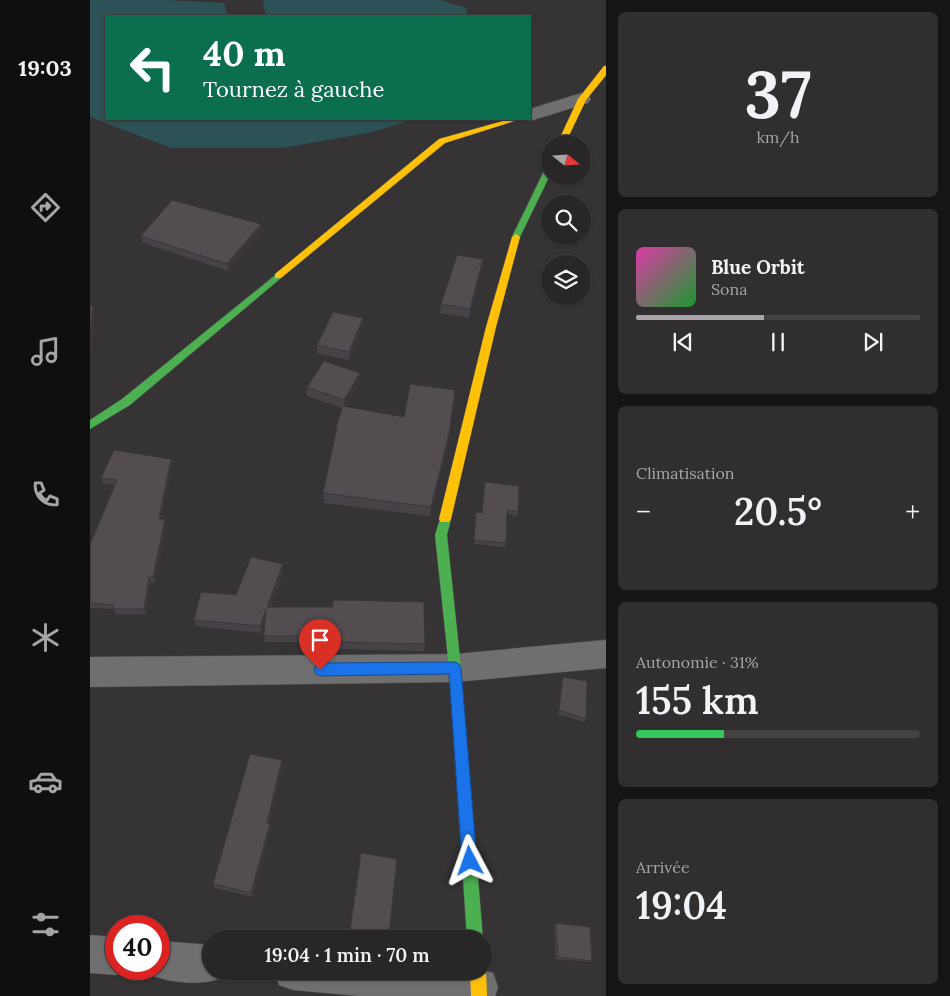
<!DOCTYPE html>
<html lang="fr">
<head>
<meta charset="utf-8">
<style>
	body { margin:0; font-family:Lora,serif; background:#302e2f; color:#f1f3f6; height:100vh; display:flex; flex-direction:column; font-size:19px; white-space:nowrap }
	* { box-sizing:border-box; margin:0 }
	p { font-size:16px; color:#a5a5a7 }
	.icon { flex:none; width:28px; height:28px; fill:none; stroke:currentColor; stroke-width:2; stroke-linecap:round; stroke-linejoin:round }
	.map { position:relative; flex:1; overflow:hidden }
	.sheet { display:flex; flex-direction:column; gap:12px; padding:12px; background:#161515; width:344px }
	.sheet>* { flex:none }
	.top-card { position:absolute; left:15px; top:15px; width:426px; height:105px; border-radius:0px; box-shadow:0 1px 4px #0004,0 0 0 1px #444344; background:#0b6e4f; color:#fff; overflow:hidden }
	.needle { width:32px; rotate:108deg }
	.controls { position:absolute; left:451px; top:135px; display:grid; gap:10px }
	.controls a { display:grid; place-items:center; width:50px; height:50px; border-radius:50%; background:#282627; box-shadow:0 1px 4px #0004,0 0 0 1px #444344; font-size:25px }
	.speed { position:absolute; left:15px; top:915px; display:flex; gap:10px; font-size:25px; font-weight:700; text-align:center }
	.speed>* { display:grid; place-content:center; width:65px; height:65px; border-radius:50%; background:#282627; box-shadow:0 1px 4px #0004,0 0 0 1px #444344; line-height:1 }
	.speed .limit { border:8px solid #d22; background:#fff; color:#111 }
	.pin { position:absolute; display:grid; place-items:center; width:42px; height:42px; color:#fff; margin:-51px -21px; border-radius:50% 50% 50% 0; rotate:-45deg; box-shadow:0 0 5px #0007 }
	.pin .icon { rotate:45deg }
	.me { position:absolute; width:55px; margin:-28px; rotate:356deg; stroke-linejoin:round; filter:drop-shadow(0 0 4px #0008) }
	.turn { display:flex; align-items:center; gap:18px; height:105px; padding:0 15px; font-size:22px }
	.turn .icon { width:65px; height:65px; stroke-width:2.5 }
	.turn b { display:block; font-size:35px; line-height:42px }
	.big { font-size:38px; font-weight:600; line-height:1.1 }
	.sheet .widget { flex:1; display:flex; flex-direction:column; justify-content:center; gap:8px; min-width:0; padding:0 18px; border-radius:8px; background:#302e2f }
	.sheet .dial { align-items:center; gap:0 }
	.dial b { font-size:65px; line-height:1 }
	.song { display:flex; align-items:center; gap:15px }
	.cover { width:60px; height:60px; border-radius:8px; background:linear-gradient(135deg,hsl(320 70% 55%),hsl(130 70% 35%)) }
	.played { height:5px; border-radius:2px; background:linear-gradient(90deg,#a7a5a7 45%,#444344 45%) }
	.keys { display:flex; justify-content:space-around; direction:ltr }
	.heat { display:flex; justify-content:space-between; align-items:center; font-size:28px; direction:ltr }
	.charge { height:8px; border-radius:4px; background:linear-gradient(90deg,#34c759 31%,#444344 0) }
	.trip { position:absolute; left:112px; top:930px; width:290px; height:50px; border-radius:25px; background:#282627; box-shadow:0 1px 4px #0004,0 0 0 1px #444344; font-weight:600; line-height:50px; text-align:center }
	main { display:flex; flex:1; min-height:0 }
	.dock { display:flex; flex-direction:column; width:90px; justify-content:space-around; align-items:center; background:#100f10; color:#a5a5a7 }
	.dock .icon { width:35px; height:35px }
	.dock .active { color:#a7a5a7 }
	.dock b { font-size:22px; color:#f1f3f6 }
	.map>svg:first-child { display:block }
	.water { fill:#2c5257 }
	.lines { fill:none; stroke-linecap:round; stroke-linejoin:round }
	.street-casing { stroke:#515051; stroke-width:1 }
	.fast-casing { stroke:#515051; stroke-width:1 }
	.slow-casing { stroke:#515051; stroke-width:1 }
	.street { fill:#706f70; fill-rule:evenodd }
	.fast { fill:#4caf50; fill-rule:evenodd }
	.slow { fill:#ffc107; fill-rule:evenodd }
	.wall { fill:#474247 }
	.shaded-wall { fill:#3a3639 }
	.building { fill:#534d52; stroke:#3a3639 }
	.route { fill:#1a73e8; stroke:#114b97 }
</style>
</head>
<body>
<main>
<nav class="dock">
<b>19:03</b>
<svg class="icon active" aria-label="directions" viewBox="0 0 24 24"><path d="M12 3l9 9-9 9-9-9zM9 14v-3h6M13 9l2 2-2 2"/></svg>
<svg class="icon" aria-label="music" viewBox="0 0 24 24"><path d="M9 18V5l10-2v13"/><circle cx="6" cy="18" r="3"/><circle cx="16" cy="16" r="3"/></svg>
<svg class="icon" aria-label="phone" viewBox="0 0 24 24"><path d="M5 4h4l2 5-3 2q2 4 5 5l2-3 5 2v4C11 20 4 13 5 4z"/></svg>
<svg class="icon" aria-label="climate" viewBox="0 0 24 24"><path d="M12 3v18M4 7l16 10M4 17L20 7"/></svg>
<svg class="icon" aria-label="car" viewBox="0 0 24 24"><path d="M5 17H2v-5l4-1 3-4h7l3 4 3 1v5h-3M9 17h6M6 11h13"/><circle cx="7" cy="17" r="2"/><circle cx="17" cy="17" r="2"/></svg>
<svg class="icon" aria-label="filters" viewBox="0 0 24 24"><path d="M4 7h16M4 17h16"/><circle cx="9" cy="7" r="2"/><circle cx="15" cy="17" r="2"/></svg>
</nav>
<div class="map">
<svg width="517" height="996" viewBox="0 0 517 996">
	<rect width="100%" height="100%" fill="#353334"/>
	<g class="water">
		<path d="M 0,0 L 75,0 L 134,3 L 138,16 L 16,16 L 16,119 L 326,119 L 278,133 L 192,148 L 81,148 L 0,117 Z"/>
		<path d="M 173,0 L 350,0 L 377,8 L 376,16 L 178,16 L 175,12 Z"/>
	</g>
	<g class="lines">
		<g class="street-casing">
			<g id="street">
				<path d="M 492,93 L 498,95 L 501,99 L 498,103 L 440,121 L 433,119 L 440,119 L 440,109 Z"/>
				<path d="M 517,640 L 517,668 L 365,682 L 0,687 L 0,657 L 365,654 Z"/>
				<path d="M 0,935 L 26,937 L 26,969 L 39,969 L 26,975 L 0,973 Z"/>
				<path d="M 69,941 L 121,945 L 121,971 L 137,971 L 134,977 C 112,987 78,983 56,973 L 54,969 L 69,969 Z"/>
				<path d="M 394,970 L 403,973 L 408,987 L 405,996 L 270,996 L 203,990 L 189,985 L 184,971 L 394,971 Z"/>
			</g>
		</g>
		<g class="fast-casing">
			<g id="fast">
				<path d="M 457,165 L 460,165 L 460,175 L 430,237 L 429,239 L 423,239 L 422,237 Z"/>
				<path d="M 188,273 L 193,276 L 191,278 L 40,405 L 0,429 L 0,420 L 32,399 Z"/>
				<path d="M 355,514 L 359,516 L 361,519 L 357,535 L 371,668 L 393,939 L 377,939 L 359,668 L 345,535 L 351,516 Z"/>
			</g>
		</g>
		<g class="slow-casing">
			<g id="slow">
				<path d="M 514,66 L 517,66 L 517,74 L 496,100 L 475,144 L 467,144 L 488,99 Z"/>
				<path d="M 420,119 L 431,119 L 355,143 L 191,278 L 185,278 L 185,274 L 349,139 Z"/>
				<path d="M 426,234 L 430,237 L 406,327 L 361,519 L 359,522 L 351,522 L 349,519 L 396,327 L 422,237 Z"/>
				<path d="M 394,966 L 396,971 L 397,996 L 381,996 L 380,971 L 394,971 Z"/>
			</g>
		</g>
		<use href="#street" class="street"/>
		<use href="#fast" class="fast"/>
		<use href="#slow" class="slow"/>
	</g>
	<g class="wall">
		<path d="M 171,224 L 172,231 L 138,271 L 53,243 L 51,236 Z"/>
		<path d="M 393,259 L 392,268 L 379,318 L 350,313 L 351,304 Z"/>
		<path d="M 273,326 L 259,360 L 227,353 L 227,345 Z"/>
		<path d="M 270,381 L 255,407 L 358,443 L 340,516 L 234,503 L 233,493 L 246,434 L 246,427 L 252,408 L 217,396 L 217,387 Z"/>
		<path d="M 81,459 L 82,465 L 71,519 L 77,524 L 65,582 L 61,582 L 56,614 L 26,614 L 23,609 L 0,608 L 0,545 L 25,485 L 13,484 L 11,478 Z"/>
		<path d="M 395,482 L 428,512 L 427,516 L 417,514 L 416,543 L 415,547 L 384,544 L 386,516 L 386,512 L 392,513 Z"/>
		<path d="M 194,571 L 181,607 L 335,644 L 334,651 L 242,649 L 241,642 L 175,642 L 174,636 L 175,621 L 171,633 L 106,626 L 104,620 L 146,595 Z"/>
		<path d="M 473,677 L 496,719 L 494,722 L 468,714 L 472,681 Z"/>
		<path d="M 193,765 L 179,824 L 181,829 L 163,897 L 125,888 L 123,884 Z"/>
		<path d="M 466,923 L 502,961 L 500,962 L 466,959 L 464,925 Z"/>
		<path d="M 260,930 L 299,935 L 298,939 L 260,933 Z"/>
	</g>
	<g class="shaded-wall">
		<path d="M 171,224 L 172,231 L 138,271 L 137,264 Z"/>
		<path d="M 393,259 L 392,268 L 379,318 L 380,309 Z"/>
		<path d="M 3,306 L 6,314 L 2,354 L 0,349 L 0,338 Z"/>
		<path d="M 273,318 L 273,326 L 259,360 L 259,352 Z"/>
		<path d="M 270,373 L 270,381 L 254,408 L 254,400 Z"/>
		<path d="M 359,434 L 358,443 L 340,516 L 341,507 Z"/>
		<path d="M 81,459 L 82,465 L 70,524 L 69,519 Z"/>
		<path d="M 75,519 L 77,524 L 65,582 L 63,577 Z"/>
		<path d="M 193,564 L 194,571 L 178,613 L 177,607 Z"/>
		<path d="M 59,577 L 61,582 L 56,614 L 54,609 Z"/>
		<path d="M 176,609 L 177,616 L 171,633 L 170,626 Z"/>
		<path d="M 192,760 L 193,765 L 178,828 L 177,823 Z"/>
		<path d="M 180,824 L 181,829 L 163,897 L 161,893 Z"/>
	</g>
	<g class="building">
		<path d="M 82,200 L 171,224 L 137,264 L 51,236 Z"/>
		<path d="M 367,255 L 393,259 L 380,309 L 351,304 Z"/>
		<path d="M 0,306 L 3,306 L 0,338 Z"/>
		<path d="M 243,312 L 273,318 L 259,352 L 227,345 Z"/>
		<path d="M 234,361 L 270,373 L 254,400 L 217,387 Z"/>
		<path d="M 320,384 L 365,390 L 359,434 L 341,507 L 233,493 L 247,427 L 246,427 L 253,406 L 314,417 Z"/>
		<path d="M 24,450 L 81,459 L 69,519 L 75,519 L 63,577 L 59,577 L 54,609 L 23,609 L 24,605 L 0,603 L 0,545 L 27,480 L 11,478 Z"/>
		<path d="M 395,482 L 429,486 L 428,512 L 417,510 L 416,543 L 384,540 L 386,512 L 392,513 Z"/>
		<path d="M 161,557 L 193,564 L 177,607 L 243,607 L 243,600 L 334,602 L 335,644 L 241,642 L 242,636 L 174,636 L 176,609 L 170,626 L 104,620 L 111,592 L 146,595 Z"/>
		<path d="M 473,677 L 497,681 L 496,719 L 469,710 Z"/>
		<path d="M 160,754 L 192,760 L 177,823 L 180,824 L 161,893 L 123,884 Z"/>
		<path d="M 271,853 L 307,859 L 299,935 L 260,930 Z"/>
		<path d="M 466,923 L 500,927 L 502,961 L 468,957 Z"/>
	</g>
	<path class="route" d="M 365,662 L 369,664 L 371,668 L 387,861 L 385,867 L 380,869 L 374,867 L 372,861 L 359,674 L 230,676 L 226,674 L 224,670 L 226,665 L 230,663 Z"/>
</svg>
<div class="controls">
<a><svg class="needle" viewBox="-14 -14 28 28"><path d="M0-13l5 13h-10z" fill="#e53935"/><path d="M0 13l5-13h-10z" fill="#a5a5a7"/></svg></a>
<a><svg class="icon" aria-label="search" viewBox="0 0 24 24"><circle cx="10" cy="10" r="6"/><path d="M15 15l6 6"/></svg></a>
<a><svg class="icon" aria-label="layers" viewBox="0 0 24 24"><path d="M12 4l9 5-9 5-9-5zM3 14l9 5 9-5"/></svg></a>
</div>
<div class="speed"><div class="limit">40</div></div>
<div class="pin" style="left:230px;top:670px;background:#d93025"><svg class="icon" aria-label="arrive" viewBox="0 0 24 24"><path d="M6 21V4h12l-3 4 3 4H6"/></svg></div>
<svg class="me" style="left:380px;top:861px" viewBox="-20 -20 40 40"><path d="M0-17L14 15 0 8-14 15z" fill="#1a73e8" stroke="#fff" stroke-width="4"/></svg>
<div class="trip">19:04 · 1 min · 70 m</div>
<div class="top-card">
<div class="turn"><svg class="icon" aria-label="left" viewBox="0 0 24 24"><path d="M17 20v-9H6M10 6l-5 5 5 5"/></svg><div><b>40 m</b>Tournez à gauche</div></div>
</div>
</div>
<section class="sheet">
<div class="widget dial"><b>37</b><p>km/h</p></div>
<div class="widget">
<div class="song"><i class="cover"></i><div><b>Blue Orbit</b><p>Sona</p></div></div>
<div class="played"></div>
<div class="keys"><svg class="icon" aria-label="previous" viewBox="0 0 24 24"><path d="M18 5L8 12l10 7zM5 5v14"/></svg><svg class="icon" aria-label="pause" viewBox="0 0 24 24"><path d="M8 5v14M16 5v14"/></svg><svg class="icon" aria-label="next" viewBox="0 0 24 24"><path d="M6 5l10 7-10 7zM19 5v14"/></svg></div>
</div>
<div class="widget"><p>Climatisation</p>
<div class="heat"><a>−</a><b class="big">20.5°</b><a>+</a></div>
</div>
<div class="widget"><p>Autonomie · 31%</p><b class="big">155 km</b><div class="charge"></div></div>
<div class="widget"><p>Arrivée</p><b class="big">19:04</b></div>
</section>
</main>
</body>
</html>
